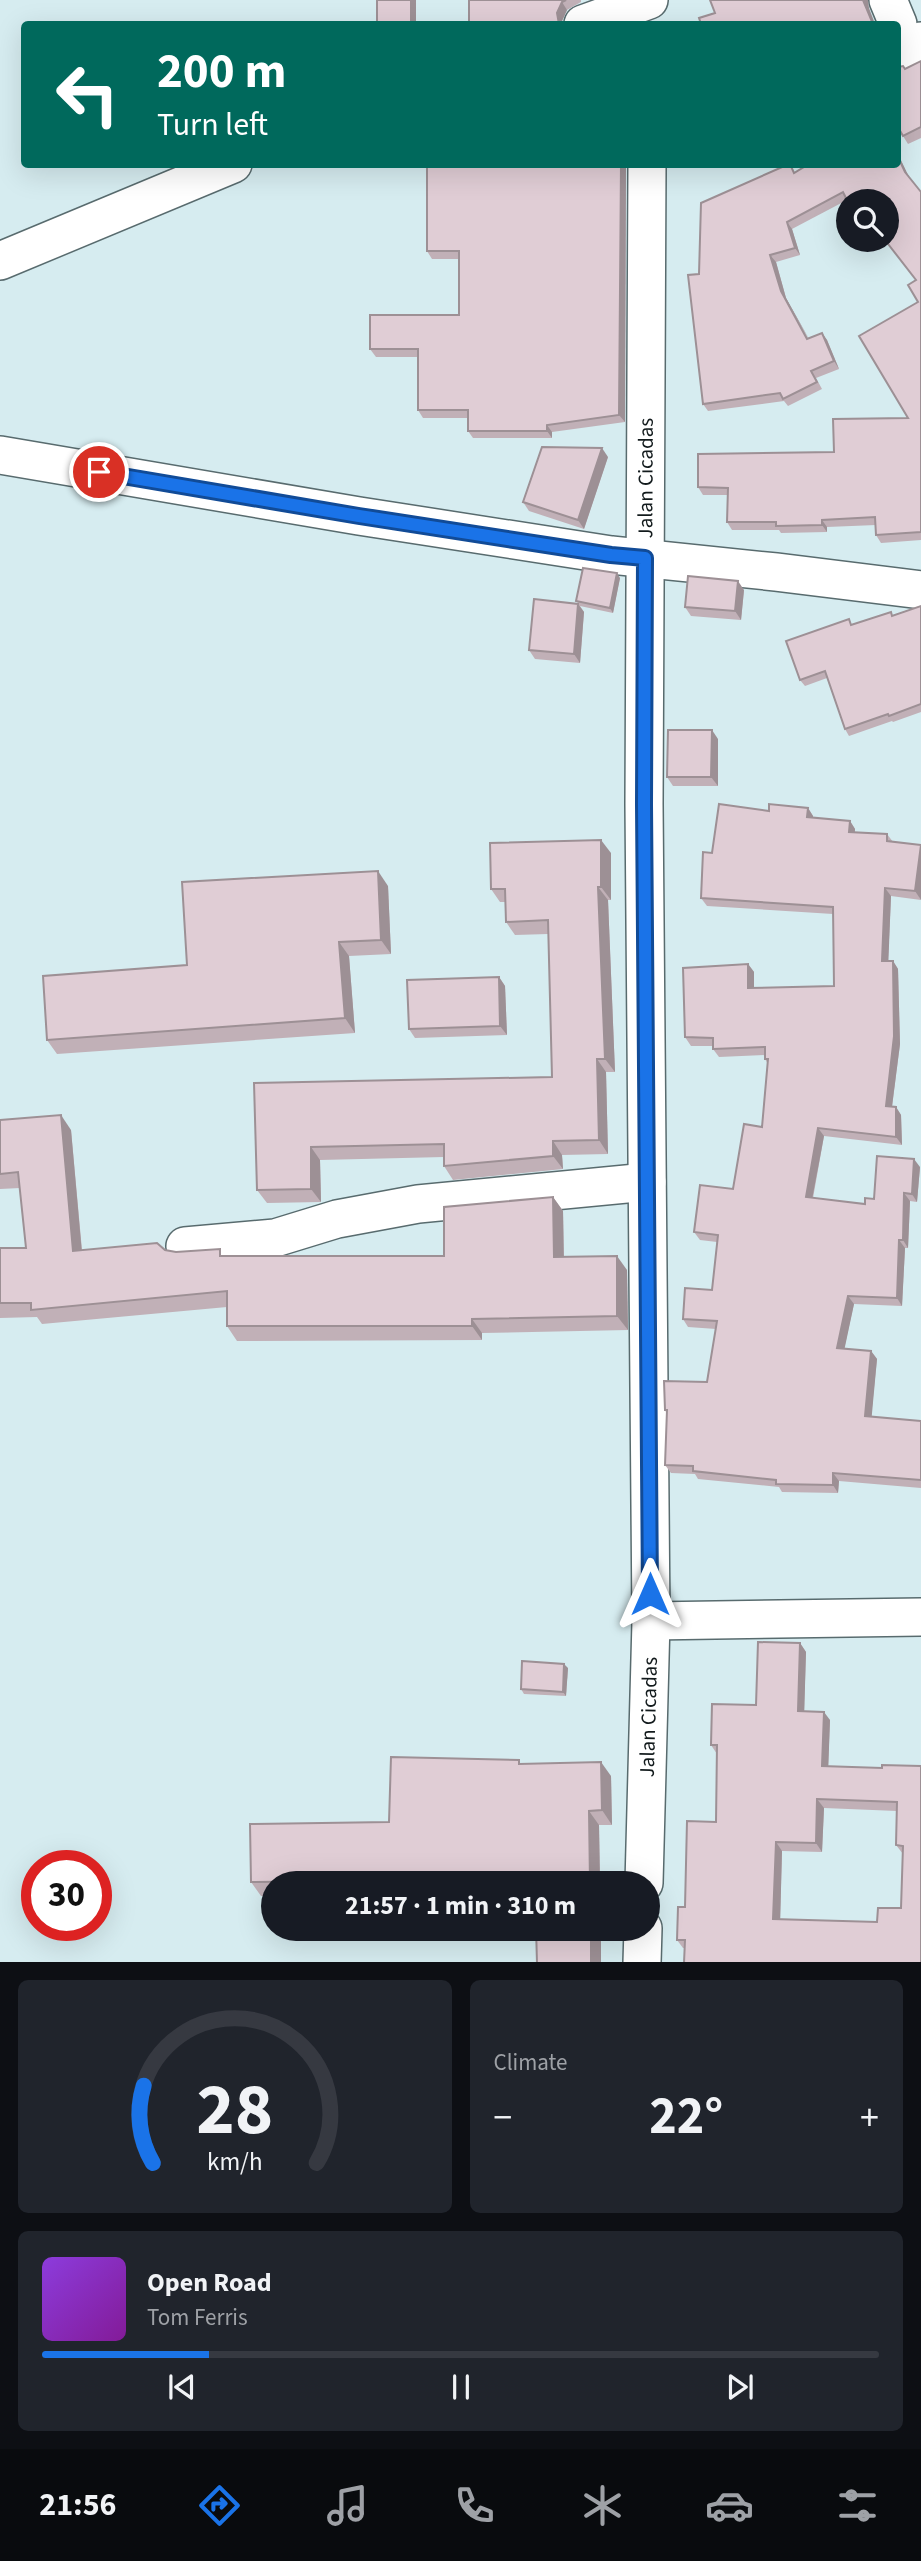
<!DOCTYPE html>
<html lang="en">
<head>
<meta charset="utf-8">
<style>
	body { margin:0; font-family:"Source Sans 3",sans-serif; background:#20242c; color:#f1f3f6; height:100vh; display:flex; flex-direction:column; font-size:26px; white-space:nowrap }
	* { box-sizing:border-box; margin:0 }
	p { font-size:23px; color:#9ea1a6 }
	.icon { flex:none; width:38px; height:38px; fill:none; stroke:currentColor; stroke-width:2; stroke-linecap:round; stroke-linejoin:round }
	.map { position:relative; height:1962px; overflow:hidden }
	.details { display:flex; flex-direction:column; gap:18px; padding:18px; background:#0d0f14; flex:1 }
	.details>* { flex:none }
	.hud { position:absolute; left:21px; top:21px; width:880px; height:147px; border-radius:7px; box-shadow:0 7px 28px #0002; background:#00695c; color:#fff; overflow:hidden }
	.controls { position:absolute; left:836px; top:189px; display:grid; gap:14px }
	.controls a { display:grid; place-items:center; width:63px; height:63px; border-radius:50%; background:#171b24; box-shadow:0 7px 28px #0002; font-size:35px }
	.speed { position:absolute; left:21px; top:1850px; display:flex; gap:14px; font-size:35px; font-weight:700; text-align:center }
	.speed>* { display:grid; place-content:center; width:91px; height:91px; border-radius:50%; background:#171b24; box-shadow:0 7px 28px #0002; line-height:1 }
	.speed .limit { border:10px solid #d22; background:#fff; color:#111 }
	.pin { position:absolute; display:grid; place-items:center; width:60px; height:60px; color:#fff; margin:-30px; border:4px solid #fff; border-radius:50%; box-shadow:0 2px 7px #0007 }
	.me { position:absolute; width:77px; margin:-38px; rotate:0deg; stroke-linejoin:round; filter:drop-shadow(0 0 5px #0008) }
	.turn { display:flex; align-items:center; gap:24px; height:147px; padding:0 21px; font-size:32px }
	.turn .icon { width:91px; height:91px; stroke-width:2.5 }
	.turn b { display:block; font-size:49px; line-height:60px }
	.big { font-size:52px; font-weight:700; line-height:1.1 }
	.details .widget { flex:1; display:flex; flex-direction:column; justify-content:center; gap:10px; min-width:0; padding:0 24px; border-radius:10px; background:#20242c }
	.details .dial { align-items:center; gap:0 }
	.dial svg { height:182px; overflow:visible; fill:none; stroke:#363941; stroke-width:7; stroke-linecap:round; text-anchor:middle }
	.dial text { fill:#f1f3f6; stroke:none }
	.song { display:flex; align-items:center; gap:21px }
	.cover { width:84px; height:84px; border-radius:10px; background:linear-gradient(135deg,hsl(270 70% 55%),hsl(290 70% 35%)) }
	.played { height:7px; border-radius:4px; background:linear-gradient(90deg,#1a73e8 20%,#363941 20%) }
	.keys { display:flex; justify-content:space-around; direction:ltr }
	.heat { display:flex; justify-content:space-between; align-items:center; font-size:38px; direction:ltr }
	.details .tiles { flex:1; display:grid; gap:18px; grid-template-columns:1fr 1fr }
	.widget:last-child { grid-column:span 2 }
	.trip { position:absolute; left:261px; top:1871px; width:399px; height:70px; border-radius:35px; background:#171b24; box-shadow:0 7px 28px #0002; font-weight:700; line-height:70px; text-align:center }
	.menu { display:flex; height:112px; justify-content:space-around; align-items:center; background:#090b0e; color:#9ea1a6 }
	.menu .icon { width:49px; height:49px }
	.menu .active { color:#1a73e8 }
	.menu b { font-size:32px; color:#f1f3f6 }
	.map>svg:first-child { display:block }
	.lines { fill:none; stroke-linecap:round; stroke-linejoin:round }
	.minor-casing { stroke:#586b6e; stroke-width:40 }
	.minor { stroke:#fff; stroke-width:37 }
	.wall { fill:#c1b0b7; fill-rule:evenodd }
	.shaded-wall { fill:#9d9095 }
	.building { fill:#e0cdd5; stroke:#9d9095; stroke-width:2; fill-rule:evenodd }
	.route-casing { stroke:#114b97; stroke-width:18 }
	.route { stroke:#1a73e8; stroke-width:12 }
	.labels { text-anchor:middle; dominant-baseline:central; stroke-width:5; stroke-linejoin:round; paint-order:stroke }
	.street-label { font-size:21px; fill:#121a1c; stroke:#d6ecf0 }
</style>
</head>
<body>
<div class="map">
<svg width="921" height="1963" viewBox="0 0 921 1963">
	<rect width="100%" height="100%" fill="#d6ecf0"/>
	<g class="lines">
		<g class="minor-casing">
			<g id="minor">
				<path d="M 888,0 L 898,24"/>
				<path d="M 583,24 L 649,0"/>
				<path d="M 898,56 L 921,41"/>
				<path d="M 0,261 L 233,164"/>
				<path d="M 0,455 L 359,516 L 611,555 L 776,572 L 921,590"/>
				<path d="M 185,1246 L 275,1238 L 337,1219 L 418,1204 L 647,1182"/>
				<path d="M 651,1621 L 921,1617"/>
				<path id="s1" d="M 644,1883 L 651,1621 L 644,804 L 647,164"/>
				<path d="M 642,1963 L 643,1928"/>
			</g>
		</g>
		<use href="#minor" class="minor"/>
	</g>
	<g class="wall">
		<path d="M 469,0 L 581,0 L 581,2 L 567,10 L 562,21 Z"/>
		<path d="M 921,61 L 921,138 L 908,144 L 903,136 L 905,69 Z"/>
		<path d="M 427,164 L 626,164 L 625,422 L 552,432 L 552,438 L 473,438 L 468,431 L 468,418 L 423,418 L 418,410 L 418,357 L 376,357 L 370,349 L 459,315 L 459,259 L 432,259 L 427,251 Z"/>
		<path d="M 796,172 L 909,177 L 921,192 L 921,540 L 881,543 L 876,535 L 876,525 L 827,527 L 827,532 L 781,533 L 779,530 L 732,530 L 727,522 L 727,495 L 703,495 L 698,487 L 834,452 L 908,418 L 918,302 L 915,280 L 887,201 L 849,202 L 847,200 L 792,229 L 800,255 L 776,262 L 786,298 L 808,338 L 822,333 L 827,340 L 839,369 L 816,378 L 822,389 L 788,406 L 784,401 L 708,411 L 703,404 L 699,274 Z"/>
		<path d="M 608,457 L 584,529 L 529,511 L 523,502 Z"/>
		<path d="M 620,578 L 613,613 L 580,606 L 584,612 L 580,663 L 535,659 L 529,650 L 578,603 L 576,601 Z"/>
		<path d="M 744,590 L 741,620 L 691,616 L 685,607 Z"/>
		<path d="M 921,606 L 921,712 L 893,722 L 892,721 L 849,736 L 845,729 L 827,678 L 805,686 L 800,680 L 853,625 L 893,615 Z"/>
		<path d="M 718,739 L 718,786 L 673,786 L 667,777 Z"/>
		<path d="M 808,808 L 813,816 L 813,818 L 850,821 L 855,829 L 855,833 L 887,834 L 893,842 L 921,900 L 891,896 L 888,961 L 893,961 L 898,969 L 900,1044 L 892,1107 L 896,1107 L 901,1115 L 902,1145 L 824,1136 L 813,1198 L 865,1204 L 920,1167 L 917,1202 L 910,1201 L 908,1248 L 905,1248 L 902,1306 L 854,1304 L 844,1349 L 871,1351 L 877,1359 L 871,1417 L 921,1421 L 921,1488 L 839,1481 L 838,1493 L 782,1492 L 779,1487 L 698,1479 L 695,1474 L 671,1473 L 665,1465 L 667,1414 L 665,1410 L 707,1382 L 716,1329 L 688,1327 L 683,1319 L 712,1290 L 717,1242 L 700,1240 L 694,1232 L 733,1189 L 762,1127 L 768,1064 L 765,1059 L 765,1055 L 719,1057 L 713,1049 L 713,1046 L 691,1046 L 685,1037 L 748,964 L 754,972 L 754,988 L 834,986 L 833,914 L 707,906 L 701,898 L 712,853 L 769,811 Z"/>
		<path d="M 611,853 L 611,900 L 608,900 L 615,1072 L 606,1072 L 608,1154 L 562,1155 L 563,1169 L 453,1180 L 444,1166 L 444,1157 L 320,1160 L 321,1202 L 267,1203 L 257,1190 L 254,1083 L 552,1077 L 548,934 L 515,935 L 506,922 L 506,902 L 500,902 L 491,889 Z"/>
		<path d="M 388,886 L 391,954 L 349,956 L 355,1033 L 57,1054 L 47,1040 L 187,965 Z"/>
		<path d="M 499,977 L 505,986 L 507,1035 L 415,1038 L 409,1029 Z"/>
		<path d="M 0,1120 L 71,1130 L 82,1250 L 165,1250 L 176,1252 L 225,1256 L 444,1256 L 553,1197 L 563,1211 L 564,1257 L 627,1270 L 628,1330 L 482,1333 L 482,1340 L 237,1341 L 227,1326 L 227,1307 L 42,1324 L 37,1317 L 0,1318 L 0,1248 L 26,1248 L 20,1188 L 0,1189 Z"/>
		<path d="M 800,1643 L 806,1652 L 804,1711 L 830,1720 L 828,1767 L 882,1768 L 921,1766 L 921,1963 L 683,1948 L 677,1940 L 685,1907 L 716,1822 L 717,1754 L 711,1745 L 756,1705 ZM 824,1808 L 897,1811 L 896,1845 L 903,1854 L 901,1908 L 877,1922 L 780,1919 L 782,1851 L 822,1852 Z"/>
		<path d="M 568,1668 L 566,1696 L 524,1694 L 521,1689 Z"/>
		<path d="M 522,1764 L 611,1776 L 612,1825 L 599,1825 L 600,1883 L 273,1883 L 273,1896 L 261,1896 L 251,1882 Z"/>
	</g>
	<g class="shaded-wall">
		<rect x="411" y="0" width="5" height="24"/>
		<path d="M 863,0 L 868,0 L 869,8 L 875,24 L 873,24 Z"/>
		<path d="M 562,2 L 567,10 L 562,21 L 563,24 L 559,24 L 557,13 Z"/>
		<path d="M 898,154 L 910,179 L 905,172 L 898,157 Z"/>
		<path d="M 621,164 L 626,164 L 625,422 L 619,415 Z"/>
		<path d="M 787,222 L 792,229 L 800,255 L 795,248 Z"/>
		<path d="M 770,255 L 776,262 L 786,298 L 813,346 L 781,291 Z"/>
		<path d="M 822,333 L 827,340 L 839,369 L 834,361 Z"/>
		<path d="M 547,425 L 552,432 L 552,438 L 547,431 Z"/>
		<path d="M 602,448 L 608,457 L 584,529 L 578,520 Z"/>
		<path d="M 822,520 L 827,527 L 827,532 L 822,525 Z"/>
		<path d="M 617,573 L 620,578 L 613,613 L 610,608 Z"/>
		<path d="M 738,581 L 744,590 L 741,620 L 735,611 Z"/>
		<path d="M 578,604 L 584,612 L 580,663 L 574,654 Z"/>
		<path d="M 712,730 L 718,739 L 718,786 L 711,777 Z"/>
		<path d="M 808,808 L 813,816 L 813,825 L 807,817 Z"/>
		<path d="M 850,821 L 855,829 L 854,841 L 849,832 Z"/>
		<path d="M 601,840 L 611,853 L 611,900 L 601,887 Z"/>
		<path d="M 921,846 L 921,900 L 915,891 Z"/>
		<path d="M 378,871 L 388,886 L 391,954 L 381,940 Z"/>
		<path d="M 598,887 L 608,900 L 615,1072 L 605,1059 Z"/>
		<path d="M 885,888 L 891,896 L 888,970 L 882,961 Z"/>
		<path d="M 339,942 L 349,956 L 355,1033 L 345,1018 Z"/>
		<path d="M 893,961 L 898,969 L 900,1044 L 891,1114 L 886,1106 Z"/>
		<path d="M 748,964 L 754,972 L 754,996 L 748,988 Z"/>
		<path d="M 499,977 L 505,986 L 507,1035 L 500,1026 Z"/>
		<path d="M 597,1059 L 606,1072 L 608,1154 L 599,1140 Z"/>
		<path d="M 896,1107 L 901,1115 L 902,1145 L 896,1137 Z"/>
		<path d="M 61,1115 L 71,1130 L 83,1265 L 73,1251 Z"/>
		<path d="M 818,1128 L 824,1136 L 811,1205 L 806,1197 Z"/>
		<path d="M 553,1141 L 562,1155 L 563,1169 L 553,1156 Z"/>
		<path d="M 311,1147 L 320,1160 L 321,1202 L 311,1189 Z"/>
		<path d="M 914,1159 L 920,1167 L 917,1202 L 912,1194 Z"/>
		<path d="M 904,1193 L 910,1201 L 908,1248 L 903,1240 Z"/>
		<path d="M 553,1197 L 563,1211 L 564,1272 L 554,1257 Z"/>
		<path d="M 899,1240 L 905,1248 L 902,1306 L 897,1298 Z"/>
		<path d="M 617,1256 L 627,1270 L 628,1330 L 617,1316 Z"/>
		<path d="M 848,1296 L 854,1304 L 843,1356 L 837,1348 Z"/>
		<path d="M 472,1319 L 482,1333 L 482,1340 L 472,1326 Z"/>
		<path d="M 871,1351 L 877,1359 L 871,1424 L 865,1416 Z"/>
		<path d="M 833,1473 L 839,1481 L 838,1493 L 833,1485 Z"/>
		<path d="M 800,1643 L 806,1652 L 804,1720 L 798,1711 Z"/>
		<path d="M 564,1664 L 568,1668 L 566,1696 L 563,1692 Z"/>
		<path d="M 824,1712 L 830,1720 L 828,1775 L 822,1766 Z"/>
		<path d="M 601,1762 L 611,1776 L 612,1825 L 602,1810 Z"/>
		<path d="M 817,1799 L 824,1808 L 822,1852 L 816,1843 Z"/>
		<path d="M 589,1811 L 599,1825 L 600,1883 L 590,1883 Z"/>
		<path d="M 776,1842 L 782,1851 L 780,1927 L 773,1919 Z"/>
		<rect x="591" y="1928" width="10" height="35"/>
	</g>
	<g class="building">
		<rect x="377" y="0" width="34" height="24"/>
		<path d="M 469,0 L 566,0 L 562,2 L 557,13 L 559,24 L 469,24 Z"/>
		<path d="M 710,0 L 863,0 L 873,24 L 701,24 L 699,18 L 715,13 Z"/>
		<path d="M 921,61 L 921,127 L 903,136 L 898,127 L 898,67 L 903,66 L 905,69 Z"/>
		<path d="M 898,157 L 905,172 L 921,192 L 921,532 L 876,535 L 875,517 L 822,520 L 822,525 L 776,526 L 776,522 L 727,522 L 728,488 L 698,487 L 698,454 L 834,452 L 833,419 L 908,418 L 859,336 L 918,302 L 908,285 L 916,280 L 885,240 L 887,240 L 887,201 L 854,201 L 852,197 L 847,200 L 843,192 L 787,222 L 795,248 L 770,255 L 781,291 L 807,339 L 822,333 L 834,361 L 811,371 L 817,382 L 783,399 L 780,393 L 703,404 L 688,275 L 699,274 L 701,203 L 789,164 L 790,164 L 794,173 L 809,164 L 898,164 Z"/>
		<path d="M 427,164 L 621,164 L 619,415 L 547,425 L 547,431 L 468,431 L 468,410 L 418,410 L 418,349 L 370,349 L 370,315 L 459,315 L 459,251 L 427,251 Z"/>
		<path d="M 542,447 L 602,448 L 578,520 L 523,502 Z"/>
		<path d="M 583,568 L 617,573 L 610,608 L 576,601 Z"/>
		<path d="M 688,576 L 738,581 L 735,611 L 685,607 Z"/>
		<path d="M 534,599 L 578,604 L 574,654 L 529,650 Z"/>
		<path d="M 921,606 L 921,704 L 889,716 L 888,714 L 845,729 L 825,671 L 800,680 L 786,641 L 849,619 L 851,625 L 891,612 L 892,616 Z"/>
		<path d="M 668,730 L 712,730 L 711,777 L 667,777 Z"/>
		<path d="M 719,804 L 769,811 L 769,804 L 808,808 L 807,817 L 850,821 L 849,832 L 887,834 L 887,841 L 921,845 L 915,891 L 885,888 L 882,961 L 893,961 L 894,1036 L 886,1106 L 896,1107 L 896,1137 L 818,1128 L 806,1197 L 865,1204 L 865,1198 L 874,1199 L 877,1156 L 914,1159 L 912,1194 L 904,1193 L 903,1240 L 899,1240 L 897,1298 L 848,1296 L 837,1348 L 871,1351 L 865,1416 L 921,1421 L 921,1480 L 833,1473 L 833,1485 L 776,1484 L 776,1480 L 693,1471 L 693,1466 L 665,1465 L 667,1410 L 665,1410 L 664,1381 L 707,1382 L 717,1321 L 683,1319 L 685,1288 L 712,1290 L 718,1235 L 694,1232 L 700,1185 L 733,1189 L 744,1124 L 762,1127 L 768,1059 L 765,1059 L 765,1047 L 713,1049 L 713,1038 L 685,1037 L 683,968 L 748,964 L 748,988 L 834,986 L 833,907 L 701,898 L 703,852 L 712,853 Z"/>
		<path d="M 601,840 L 601,887 L 598,887 L 605,1059 L 597,1059 L 599,1140 L 553,1141 L 553,1156 L 444,1166 L 444,1144 L 311,1147 L 311,1189 L 257,1190 L 254,1083 L 552,1077 L 548,920 L 506,922 L 505,889 L 491,889 L 490,843 Z"/>
		<path d="M 378,871 L 381,940 L 339,942 L 345,1018 L 47,1040 L 43,976 L 187,965 L 182,882 Z"/>
		<path d="M 499,977 L 500,1026 L 409,1029 L 407,980 Z"/>
		<path d="M 61,1115 L 73,1251 L 157,1243 L 165,1250 L 176,1252 L 220,1249 L 220,1256 L 444,1256 L 444,1207 L 553,1197 L 554,1257 L 617,1256 L 617,1316 L 472,1319 L 472,1326 L 227,1326 L 227,1291 L 31,1310 L 31,1303 L 0,1303 L 0,1248 L 26,1248 L 18,1172 L 0,1174 L 0,1120 Z"/>
		<path d="M 758,1642 L 800,1643 L 798,1711 L 824,1712 L 822,1766 L 882,1768 L 882,1765 L 921,1766 L 921,1963 L 684,1963 L 685,1940 L 677,1940 L 678,1907 L 685,1907 L 687,1821 L 716,1822 L 717,1745 L 711,1745 L 712,1704 L 756,1705 ZM 817,1799 L 897,1802 L 896,1845 L 903,1846 L 901,1908 L 878,1908 L 877,1922 L 773,1919 L 776,1842 L 816,1843 Z"/>
		<path d="M 522,1661 L 564,1664 L 563,1692 L 521,1689 Z"/>
		<path d="M 391,1757 L 519,1760 L 519,1764 L 601,1762 L 602,1810 L 589,1811 L 590,1883 L 536,1883 L 536,1879 L 251,1882 L 250,1824 L 389,1822 Z"/>
		<path d="M 536,1928 L 591,1928 L 591,1963 L 537,1963 Z"/>
	</g>
	<g class="lines">
		<g class="route-casing">
			<path id="route" d="M 99,472 L 359,516 L 611,555 L 645,558 L 644,804 L 650,1594"/>
		</g>
		<use href="#route" class="route"/>
	</g>
	<g class="labels">
		<g class="street-label">
			<text stroke="none"><textPath href="#s1" startOffset="1405">Jalan Cicadas</textPath></text>
			<text stroke="none"><textPath href="#s1" startOffset="166">Jalan Cicadas</textPath></text>
		</g>
	</g>
</svg>
<div class="controls">
<a><svg class="icon" aria-label="search" viewBox="0 0 24 24"><circle cx="10" cy="10" r="6"/><path d="M15 15l6 6"/></svg></a>
</div>
<div class="speed"><div class="limit">30</div></div>
<div class="pin" style="left:99px;top:472px;background:#d93025"><svg class="icon" aria-label="arrive" viewBox="0 0 24 24"><path d="M6 21V4h12l-3 4 3 4H6"/></svg></div>
<svg class="me" style="left:650px;top:1594px" viewBox="-20 -20 40 40"><path d="M0-17L14 15 0 8-14 15z" fill="#1a73e8" stroke="#fff" stroke-width="4"/></svg>
<div class="trip">21:57 · 1 min · 310 m</div>
<div class="hud">
<div class="turn"><svg class="icon" aria-label="left" viewBox="0 0 24 24"><path d="M17 20v-9H6M10 6l-5 5 5 5"/></svg><div><b>200 m</b>Turn left</div></div>
</div>
</div>
<section class="details">
<div class="tiles">
<div class="widget dial"><svg viewBox="0 0 100 80">
<path d="M14 69A42 42 0 1 1 86 69"/>
<path d="M14 69A42 42 0 0 1 10 35" stroke="#1a73e8"/>
<text x="50" y="56" font-size="32" font-weight="700">28</text>
<text x="50" y="72" font-size="11">km/h</text>
</svg></div>
<div class="widget"><p>Climate</p>
<div class="heat"><a>−</a><b class="big">22°</b><a>+</a></div>
</div>
<div class="widget">
<div class="song"><i class="cover"></i><div><b>Open Road</b><p>Tom Ferris</p></div></div>
<div class="played"></div>
<div class="keys"><svg class="icon" aria-label="previous" viewBox="0 0 24 24"><path d="M18 5L8 12l10 7zM5 5v14"/></svg><svg class="icon" aria-label="pause" viewBox="0 0 24 24"><path d="M8 5v14M16 5v14"/></svg><svg class="icon" aria-label="next" viewBox="0 0 24 24"><path d="M6 5l10 7-10 7zM19 5v14"/></svg></div>
</div>
</div>
</section>
<nav class="menu">
<b>21:56</b>
<svg class="icon active" aria-label="directions" viewBox="0 0 24 24"><path d="M12 3l9 9-9 9-9-9zM9 14v-3h6M13 9l2 2-2 2"/></svg>
<svg class="icon" aria-label="music" viewBox="0 0 24 24"><path d="M9 18V5l10-2v13"/><circle cx="6" cy="18" r="3"/><circle cx="16" cy="16" r="3"/></svg>
<svg class="icon" aria-label="phone" viewBox="0 0 24 24"><path d="M5 4h4l2 5-3 2q2 4 5 5l2-3 5 2v4C11 20 4 13 5 4z"/></svg>
<svg class="icon" aria-label="climate" viewBox="0 0 24 24"><path d="M12 3v18M4 7l16 10M4 17L20 7"/></svg>
<svg class="icon" aria-label="car" viewBox="0 0 24 24"><path d="M5 17H2v-5l4-1 3-4h7l3 4 3 1v5h-3M9 17h6M6 11h13"/><circle cx="7" cy="17" r="2"/><circle cx="17" cy="17" r="2"/></svg>
<svg class="icon" aria-label="filters" viewBox="0 0 24 24"><path d="M4 7h16M4 17h16"/><circle cx="9" cy="7" r="2"/><circle cx="15" cy="17" r="2"/></svg>
</nav>
</body>
</html>
